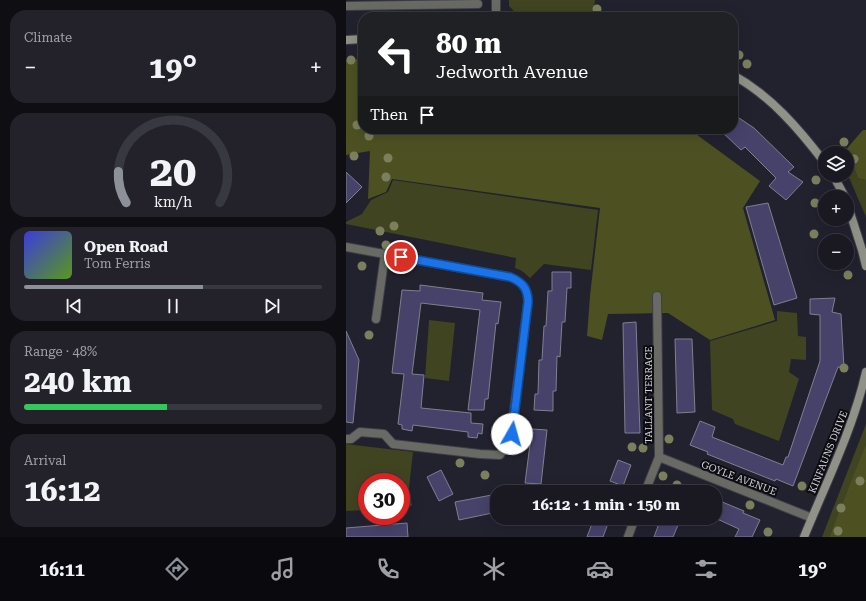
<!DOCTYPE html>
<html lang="en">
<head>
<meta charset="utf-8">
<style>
	body { margin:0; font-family:"Roboto Serif",serif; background:#23222a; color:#f1f3f6; height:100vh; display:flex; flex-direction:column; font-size:15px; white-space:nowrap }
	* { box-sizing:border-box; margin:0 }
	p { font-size:13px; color:#9fa0a5 }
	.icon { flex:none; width:22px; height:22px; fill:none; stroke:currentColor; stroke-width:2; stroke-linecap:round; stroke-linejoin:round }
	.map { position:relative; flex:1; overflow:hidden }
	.panel { display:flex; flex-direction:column; gap:10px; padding:10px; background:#0e0e13; width:346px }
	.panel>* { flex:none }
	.guide { position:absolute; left:12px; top:12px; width:380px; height:122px; border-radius:16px; box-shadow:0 4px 16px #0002,0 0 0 1px #383840; background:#202124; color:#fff; overflow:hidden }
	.fabs { position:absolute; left:472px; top:146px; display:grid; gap:8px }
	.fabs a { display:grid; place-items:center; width:36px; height:36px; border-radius:50%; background:#1a1922; box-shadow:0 4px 16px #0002,0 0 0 1px #383840; font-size:20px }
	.speed { position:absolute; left:12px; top:473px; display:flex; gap:8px; font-size:20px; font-weight:700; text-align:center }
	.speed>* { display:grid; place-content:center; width:52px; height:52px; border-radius:50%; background:#1a1922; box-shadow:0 4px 16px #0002,0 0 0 1px #383840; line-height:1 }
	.speed .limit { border:6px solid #d22; background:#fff; color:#111 }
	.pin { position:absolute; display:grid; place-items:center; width:34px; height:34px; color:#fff; margin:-17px; border:2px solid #fff; border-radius:50%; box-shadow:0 1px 4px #0007 }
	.me { position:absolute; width:44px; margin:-22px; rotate:7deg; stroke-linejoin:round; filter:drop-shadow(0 0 3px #0008) }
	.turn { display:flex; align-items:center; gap:14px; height:84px; padding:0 12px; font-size:18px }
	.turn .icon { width:52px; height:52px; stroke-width:2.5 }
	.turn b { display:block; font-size:28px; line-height:34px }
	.then { display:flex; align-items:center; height:38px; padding:0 12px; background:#0003; gap:8px; font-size:15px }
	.big { font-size:30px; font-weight:700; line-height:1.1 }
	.panel .card { flex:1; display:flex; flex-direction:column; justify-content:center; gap:6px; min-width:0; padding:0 14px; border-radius:16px; background:#23222a }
	.panel .dial { align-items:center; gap:0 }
	.dial svg { height:104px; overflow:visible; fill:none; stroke:#383840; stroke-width:7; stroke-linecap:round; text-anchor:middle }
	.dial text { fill:#f1f3f6; stroke:none }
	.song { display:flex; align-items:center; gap:12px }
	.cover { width:48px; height:48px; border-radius:6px; background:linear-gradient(135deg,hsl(240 70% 55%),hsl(90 70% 35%)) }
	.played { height:4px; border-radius:2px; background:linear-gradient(90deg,#8c9099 60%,#383840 60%) }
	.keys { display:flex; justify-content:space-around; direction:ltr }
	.heat { display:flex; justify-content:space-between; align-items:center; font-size:22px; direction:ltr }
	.charge { height:6px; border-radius:3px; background:linear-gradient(90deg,#34c759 48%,#383840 0) }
	.trip { position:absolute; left:144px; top:485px; width:232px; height:40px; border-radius:16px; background:#1a1922; box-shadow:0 4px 16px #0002,0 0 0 1px #383840; font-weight:700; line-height:40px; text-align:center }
	.menu { display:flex; height:64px; justify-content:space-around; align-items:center; background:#0a0a0e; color:#9fa0a5 }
	.menu .icon { width:28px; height:28px }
	.menu .selected { color:#8c9099 }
	.menu b { font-size:18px; color:#f1f3f6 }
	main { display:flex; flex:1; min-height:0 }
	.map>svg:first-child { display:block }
	.green { fill:#404420 }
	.forest { fill:#4d5122 }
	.building { fill:#46426a; stroke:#807f8f }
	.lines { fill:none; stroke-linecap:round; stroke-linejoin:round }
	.street-casing { stroke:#3e3e4a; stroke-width:10 }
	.secondary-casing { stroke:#3e3e4a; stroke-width:10 }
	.street { stroke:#696a63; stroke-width:8 }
	.secondary { stroke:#909287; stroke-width:8 }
	.tree { fill:#7b7f5c }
	.route-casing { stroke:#114b97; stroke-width:10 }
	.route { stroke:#1a73e8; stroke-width:7 }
	.labels { text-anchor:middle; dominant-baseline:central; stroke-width:4; stroke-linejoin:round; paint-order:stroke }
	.street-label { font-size:10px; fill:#d4d4dc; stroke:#0c0c11 }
</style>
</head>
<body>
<main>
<section class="panel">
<div class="card"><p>Climate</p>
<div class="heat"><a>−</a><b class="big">19°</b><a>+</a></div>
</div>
<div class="card dial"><svg viewBox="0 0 100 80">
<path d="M14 69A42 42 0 1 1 86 69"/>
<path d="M14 69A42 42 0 0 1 8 45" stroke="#8c9099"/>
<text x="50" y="56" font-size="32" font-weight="700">20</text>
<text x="50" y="72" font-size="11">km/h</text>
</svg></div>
<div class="card">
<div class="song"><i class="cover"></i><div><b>Open Road</b><p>Tom Ferris</p></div></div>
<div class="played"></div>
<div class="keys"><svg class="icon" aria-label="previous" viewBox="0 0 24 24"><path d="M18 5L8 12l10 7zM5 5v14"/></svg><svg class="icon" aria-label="pause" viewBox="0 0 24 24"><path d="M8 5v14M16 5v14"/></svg><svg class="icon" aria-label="next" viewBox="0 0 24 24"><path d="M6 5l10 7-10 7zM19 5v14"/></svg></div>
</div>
<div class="card"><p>Range · 48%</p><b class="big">240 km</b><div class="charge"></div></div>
<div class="card"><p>Arrival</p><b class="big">16:12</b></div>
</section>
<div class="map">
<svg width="520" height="537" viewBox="0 0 520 537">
	<rect width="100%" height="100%" fill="#22212e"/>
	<g class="green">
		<path d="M 163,0 L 249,0 L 248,9 L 254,17 L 174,17 L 163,6 Z"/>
		<path d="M 508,168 L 512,178 L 520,180 L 520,217 L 501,173 L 501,170 Z"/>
		<path d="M 47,180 L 252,210 L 245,270 L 198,264 L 184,278 L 176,271 L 169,268 L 170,258 L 0,224 L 0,222 L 16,214 L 25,200 L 42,192 Z"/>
		<path d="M 431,311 L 451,313 L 452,336 L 460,337 L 460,360 L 445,359 L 443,372 L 453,379 L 433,441 L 389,424 L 387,419 L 366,410 L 364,341 L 431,321 Z"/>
		<path d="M 83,320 L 109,323 L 103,381 L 79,378 Z"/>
		<path d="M 520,424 L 520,444 L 515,458 L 483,537 L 476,537 Z"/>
		<path d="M 0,444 L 67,452 L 63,488 L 66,506 L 55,507 L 55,482 L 21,482 L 21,510 L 0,511 Z"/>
	</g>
	<g class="forest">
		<path d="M 17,59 L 17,129 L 343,129 L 414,181 L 397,208 L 429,320 L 364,340 L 322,313 L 262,314 L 256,340 L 241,336 L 244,296 L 254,208 L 46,179 L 40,192 L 22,199 L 24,151 L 0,155 L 0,60 Z"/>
		<path d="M 517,130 L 520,130 L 520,180 L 512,178 L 508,168 L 501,170 L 501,153 L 497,153 Z"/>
		<path d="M 520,444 L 520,537 L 483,537 Z"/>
	</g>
	<g class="building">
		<path d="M 387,114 L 408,128 L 448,167 L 442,172 L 457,182 L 440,200 L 423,186 L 430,178 L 399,147 L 395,150 L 373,129 L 387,129 Z"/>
		<path d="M 0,172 L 16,187 L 0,203 Z"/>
		<path d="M 422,203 L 451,298 L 428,305 L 400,207 Z"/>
		<path d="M 206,272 L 225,272 L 225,288 L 221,288 L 219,322 L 216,322 L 214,357 L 211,356 L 210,391 L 207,391 L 207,411 L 188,410 L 189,394 L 192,394 L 193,360 L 196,360 L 198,326 L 200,326 L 202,291 L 206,291 Z"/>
		<path d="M 74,285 L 137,293 L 136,300 L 155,302 L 152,324 L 150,323 L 142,399 L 139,399 L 138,410 L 122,410 L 134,310 L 75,303 L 66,374 L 78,375 L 75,408 L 125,413 L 125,423 L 137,424 L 136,434 L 132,433 L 131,438 L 122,437 L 122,432 L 67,425 L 66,431 L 56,429 L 56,425 L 52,424 L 58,374 L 46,373 L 56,290 L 74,291 Z"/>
		<path d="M 489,298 L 486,312 L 495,314 L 498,368 L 492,367 L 447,486 L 430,479 L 429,481 L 361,454 L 362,452 L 344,445 L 354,421 L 369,427 L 366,437 L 437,465 L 440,457 L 442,457 L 474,361 L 474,315 L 464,314 L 464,299 Z"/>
		<path d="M 290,322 L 294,433 L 279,433 L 277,323 Z"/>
		<path d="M 0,331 L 13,360 L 7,423 L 0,422 Z"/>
		<path d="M 329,339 L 346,339 L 349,412 L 331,413 Z"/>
		<path d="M 186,429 L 201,430 L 195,484 L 179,483 Z"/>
		<path d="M 272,460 L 285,465 L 277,486 L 264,481 Z"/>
		<path d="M 95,470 L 107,494 L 93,501 L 81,477 Z"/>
		<path d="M 151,494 L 151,512 L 113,520 L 109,502 Z"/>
		<path d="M 369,499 L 398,511 L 397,513 L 414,520 L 406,537 L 389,537 L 393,529 L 369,518 Z"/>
		<path d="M 248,518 L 264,518 L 257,537 L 241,537 Z"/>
		<path d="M 315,518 L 335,518 L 327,537 L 308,537 Z"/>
		<path d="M 61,523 L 62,537 L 0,537 L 0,528 Z"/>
	</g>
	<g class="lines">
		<g class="street-casing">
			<g id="street">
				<path d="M 150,0 L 150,17"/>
				<path d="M 0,6 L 132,4"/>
				<path d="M 0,247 L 164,277 C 176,282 182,288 182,302 L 165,434 L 154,455 L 134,454 L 47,444 L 38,434 L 14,432 L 5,439 L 0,439"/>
				<path d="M 30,319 L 39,254"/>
				<path d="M 313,457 L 466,518"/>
				<path d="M 299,492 L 313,457 L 311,296"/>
				<path d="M 282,537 L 289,518"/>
			</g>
		</g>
		<g class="secondary-casing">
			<g id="secondary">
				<path d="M 0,40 L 17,39"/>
				<path d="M 387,75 C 425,96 453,129 479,163"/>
				<path d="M 487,175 L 499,197"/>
				<path d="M 501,203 L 516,250 L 520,266"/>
				<path d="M 458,537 C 480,483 507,429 520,372"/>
			</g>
		</g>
		<use href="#street" class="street"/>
		<use href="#secondary" class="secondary"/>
	</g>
	<g class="tree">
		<circle cx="251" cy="9" r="4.5"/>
		<circle cx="393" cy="55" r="4.5"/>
		<circle cx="5" cy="60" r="4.5"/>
		<circle cx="401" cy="64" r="4.5"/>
		<circle cx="11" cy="125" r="4.5"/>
		<circle cx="23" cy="136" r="4.5"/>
		<circle cx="498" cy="142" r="4.5"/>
		<circle cx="8" cy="156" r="4.5"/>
		<circle cx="42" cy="158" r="4.5"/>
		<circle cx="508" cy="159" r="4.5"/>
		<circle cx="40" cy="177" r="4.5"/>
		<circle cx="470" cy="180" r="4.5"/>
		<circle cx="469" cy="203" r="4.5"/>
		<circle cx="48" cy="226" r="4.5"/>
		<circle cx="34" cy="231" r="4.5"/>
		<circle cx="468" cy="234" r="4.5"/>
		<circle cx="40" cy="245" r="4.5"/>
		<circle cx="16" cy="266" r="4.5"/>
		<circle cx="502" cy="275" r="4.5"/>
		<circle cx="23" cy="335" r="4.5"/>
		<circle cx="498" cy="368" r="4.5"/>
		<circle cx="323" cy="439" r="4.5"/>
		<circle cx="286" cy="447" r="4.5"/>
		<circle cx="297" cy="448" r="4.5"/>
		<circle cx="114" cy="463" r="4.5"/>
		<circle cx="139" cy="475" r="4.5"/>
		<circle cx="317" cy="476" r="4.5"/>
		<circle cx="514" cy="481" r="4.5"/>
		<circle cx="331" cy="485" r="4.5"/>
		<circle cx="456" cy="486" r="4.5"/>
		<circle cx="421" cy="488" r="4.5"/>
		<circle cx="404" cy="505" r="4.5"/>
		<circle cx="495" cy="508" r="4.5"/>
		<circle cx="492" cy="531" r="4.5"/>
		<circle cx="422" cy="532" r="4.5"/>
	</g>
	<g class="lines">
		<g class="route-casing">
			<path id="route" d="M 55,257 L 164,277 C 176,282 182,288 182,302 L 166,434"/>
		</g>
		<use href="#route" class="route"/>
	</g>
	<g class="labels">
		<g class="street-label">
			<text transform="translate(302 395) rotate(-90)">TALLANT TERRACE</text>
			<text transform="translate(482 452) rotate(-68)">KINFAUNS DRIVE</text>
			<text transform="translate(393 478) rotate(21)">GOYLE AVENUE</text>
		</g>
	</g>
</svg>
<div class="fabs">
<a><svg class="icon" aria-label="layers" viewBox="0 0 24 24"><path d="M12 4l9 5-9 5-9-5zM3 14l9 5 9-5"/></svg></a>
<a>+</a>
<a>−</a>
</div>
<div class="speed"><div class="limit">30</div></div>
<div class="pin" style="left:55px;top:257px;background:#d93025"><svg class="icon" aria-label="arrive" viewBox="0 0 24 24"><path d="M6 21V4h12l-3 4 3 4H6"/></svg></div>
<svg class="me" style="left:166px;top:434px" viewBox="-20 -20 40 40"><circle r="19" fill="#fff"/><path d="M0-13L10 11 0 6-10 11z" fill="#1a73e8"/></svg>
<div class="trip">16:12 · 1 min · 150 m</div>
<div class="guide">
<div class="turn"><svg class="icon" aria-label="left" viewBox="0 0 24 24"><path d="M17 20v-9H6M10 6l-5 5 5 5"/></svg><div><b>80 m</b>Jedworth Avenue</div></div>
<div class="then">Then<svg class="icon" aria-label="arrive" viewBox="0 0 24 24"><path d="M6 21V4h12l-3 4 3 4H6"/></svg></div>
</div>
</div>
</main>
<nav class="menu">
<b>16:11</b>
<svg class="icon selected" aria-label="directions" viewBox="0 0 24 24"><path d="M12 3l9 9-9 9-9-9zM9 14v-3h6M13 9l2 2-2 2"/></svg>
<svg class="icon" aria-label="music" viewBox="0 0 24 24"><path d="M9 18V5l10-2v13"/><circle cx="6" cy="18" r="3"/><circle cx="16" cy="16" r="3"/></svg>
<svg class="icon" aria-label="phone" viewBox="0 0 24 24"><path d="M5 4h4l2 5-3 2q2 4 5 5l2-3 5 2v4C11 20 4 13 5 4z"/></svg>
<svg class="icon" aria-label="climate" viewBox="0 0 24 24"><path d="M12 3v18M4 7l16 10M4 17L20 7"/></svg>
<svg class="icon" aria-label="car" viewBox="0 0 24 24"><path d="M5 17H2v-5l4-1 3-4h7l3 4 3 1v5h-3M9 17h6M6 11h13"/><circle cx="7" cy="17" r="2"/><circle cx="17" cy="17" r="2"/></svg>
<svg class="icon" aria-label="filters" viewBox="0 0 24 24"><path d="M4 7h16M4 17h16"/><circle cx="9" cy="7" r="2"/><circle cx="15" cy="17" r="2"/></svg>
<b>19°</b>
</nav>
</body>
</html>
